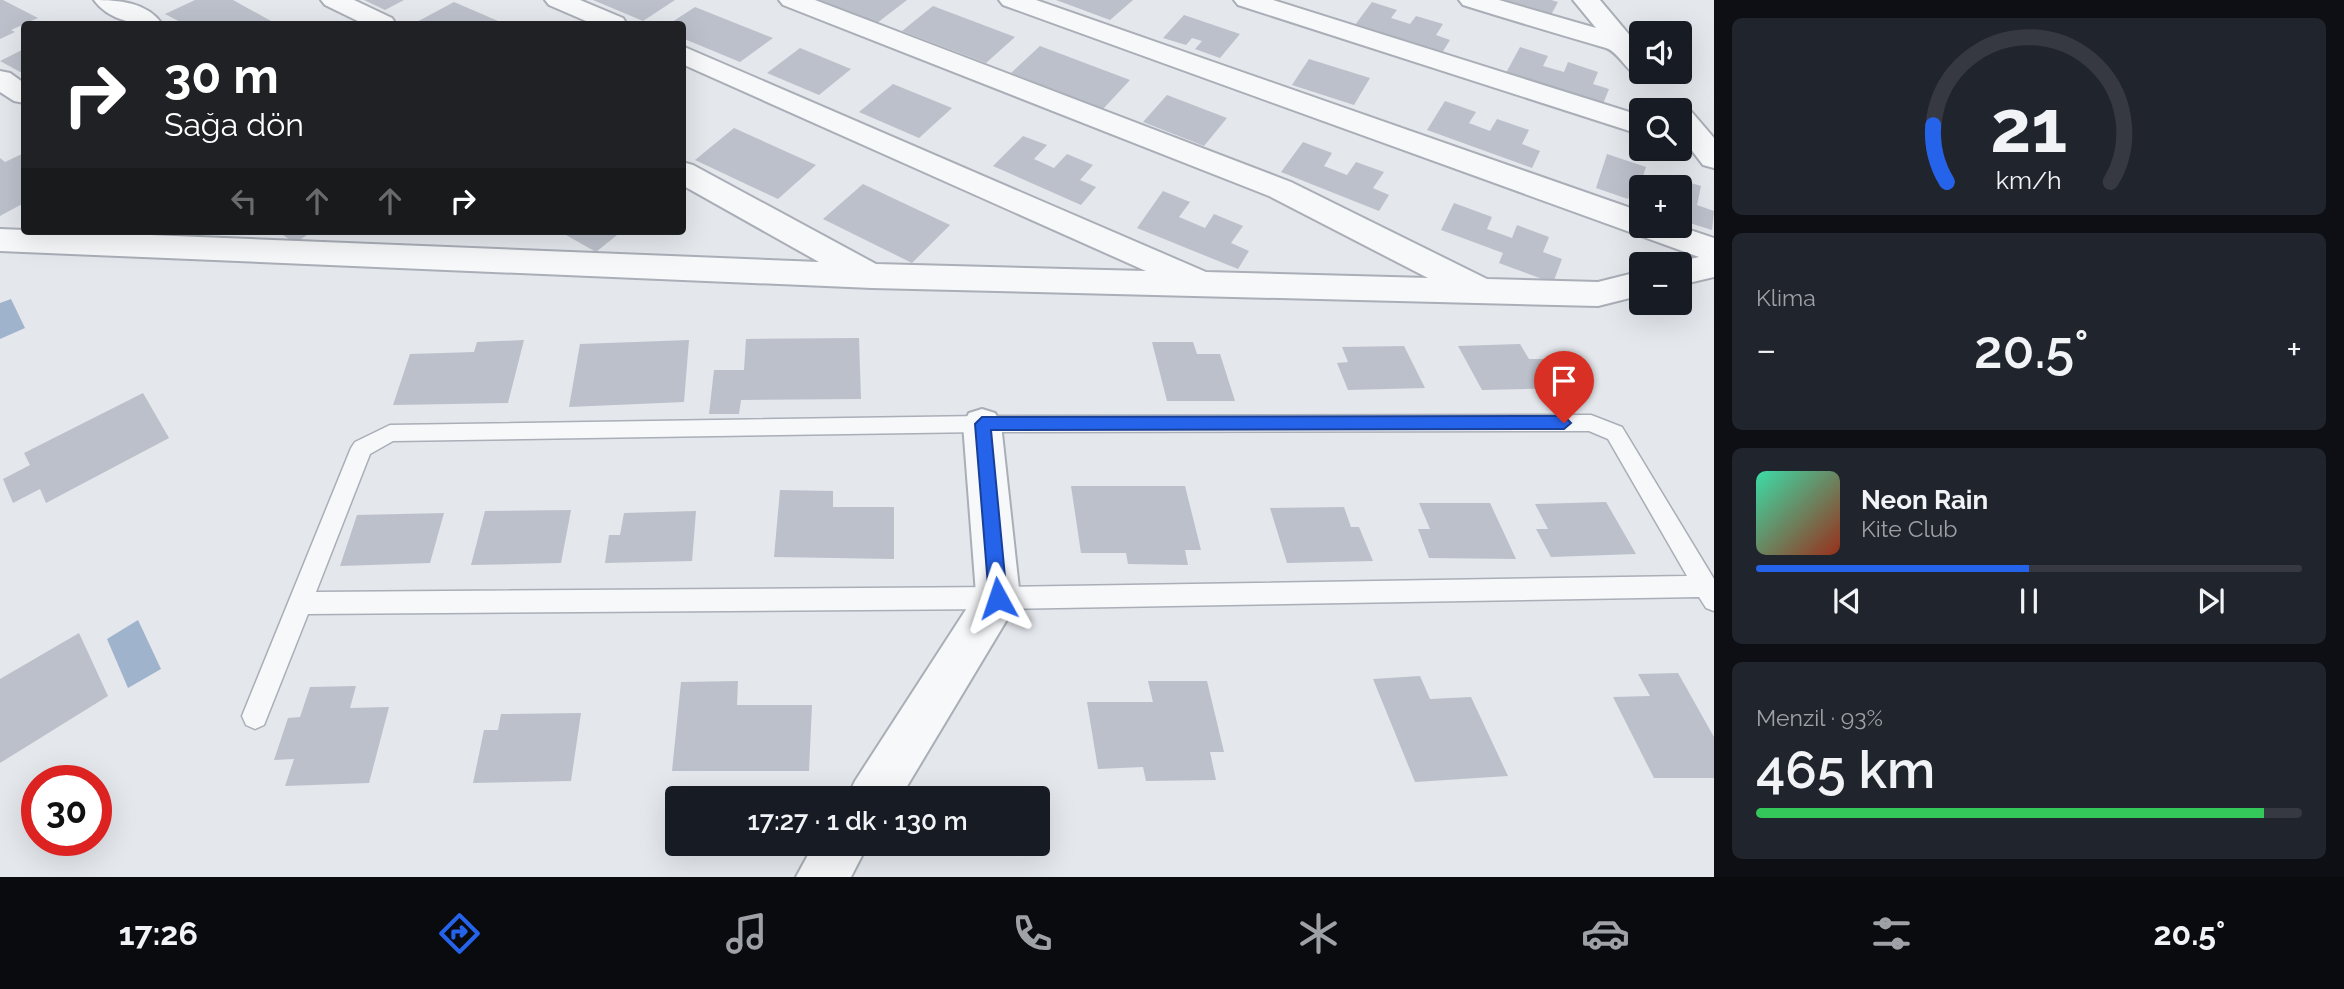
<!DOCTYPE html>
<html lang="tr">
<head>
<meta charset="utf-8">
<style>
	body { margin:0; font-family:Raleway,sans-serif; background:#20242c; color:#f1f3f6; height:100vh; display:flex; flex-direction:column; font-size:26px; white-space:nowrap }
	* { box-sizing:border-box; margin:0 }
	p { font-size:23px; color:#9ea1a6 }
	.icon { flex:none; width:38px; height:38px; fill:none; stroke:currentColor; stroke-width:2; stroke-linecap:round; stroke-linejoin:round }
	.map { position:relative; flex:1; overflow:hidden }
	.side { display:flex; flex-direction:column; gap:18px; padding:18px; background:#0d0f14; width:630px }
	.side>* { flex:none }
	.guide { position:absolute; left:21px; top:21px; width:665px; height:214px; border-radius:7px; box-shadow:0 7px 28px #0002; background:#202124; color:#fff; overflow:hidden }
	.tools { position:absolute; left:1629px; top:21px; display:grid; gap:14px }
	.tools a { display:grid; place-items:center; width:63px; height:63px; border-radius:7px; background:#171b24; box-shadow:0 7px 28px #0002; font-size:35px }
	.speed { position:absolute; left:21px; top:765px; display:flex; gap:14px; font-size:35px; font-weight:700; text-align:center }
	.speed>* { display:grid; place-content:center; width:91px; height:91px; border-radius:50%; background:#171b24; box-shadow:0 7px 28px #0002; line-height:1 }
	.speed .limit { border:10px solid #d22; background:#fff; color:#111 }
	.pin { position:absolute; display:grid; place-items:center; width:60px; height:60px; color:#fff; margin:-72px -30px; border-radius:50% 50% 50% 0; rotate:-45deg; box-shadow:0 0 7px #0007 }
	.pin .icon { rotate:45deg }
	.me { position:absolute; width:77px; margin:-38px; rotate:355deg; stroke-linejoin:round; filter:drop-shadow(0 0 5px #0008) }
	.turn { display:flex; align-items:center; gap:24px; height:147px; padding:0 28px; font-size:32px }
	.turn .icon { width:91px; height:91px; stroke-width:2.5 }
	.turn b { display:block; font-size:49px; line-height:60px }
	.lanes { display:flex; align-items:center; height:66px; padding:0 28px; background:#0003; justify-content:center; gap:35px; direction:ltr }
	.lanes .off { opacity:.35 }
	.big { font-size:52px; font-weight:600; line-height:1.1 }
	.side .tile { flex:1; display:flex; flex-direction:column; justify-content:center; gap:10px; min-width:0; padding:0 24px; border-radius:10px; background:#20242c }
	.side .dial { align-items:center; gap:0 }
	.dial svg { height:182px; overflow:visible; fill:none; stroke:#363941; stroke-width:7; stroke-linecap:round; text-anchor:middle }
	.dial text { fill:#f1f3f6; stroke:none }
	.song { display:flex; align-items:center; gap:21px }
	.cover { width:84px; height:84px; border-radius:10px; background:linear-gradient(135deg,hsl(160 70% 55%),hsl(10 70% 35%)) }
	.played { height:7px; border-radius:4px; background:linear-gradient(90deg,#2563eb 50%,#363941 50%) }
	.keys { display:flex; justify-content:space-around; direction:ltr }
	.heat { display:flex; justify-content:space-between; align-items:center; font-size:38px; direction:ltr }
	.charge { height:10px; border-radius:5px; background:linear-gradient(90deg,#34c759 93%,#363941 0) }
	.trip { position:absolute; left:665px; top:786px; width:385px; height:70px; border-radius:7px; background:#171b24; box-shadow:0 7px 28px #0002; font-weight:600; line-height:70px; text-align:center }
	.menu { display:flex; height:112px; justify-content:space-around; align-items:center; background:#090b0e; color:#9ea1a6 }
	.menu .icon { width:49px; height:49px }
	.menu .current { color:#2563eb }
	.menu b { font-size:32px; color:#f1f3f6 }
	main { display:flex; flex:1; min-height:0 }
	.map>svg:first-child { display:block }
	.water { fill:#9fb4cc }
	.building { fill:#bbc0ca }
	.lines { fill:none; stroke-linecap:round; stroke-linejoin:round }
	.service-casing { stroke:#a9aeb7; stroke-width:3 }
	.minor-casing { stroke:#a9aeb7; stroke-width:4 }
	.service { fill:#f7f8fa; fill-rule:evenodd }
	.minor { fill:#f7f8fa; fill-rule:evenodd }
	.route { fill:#2563eb; stroke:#184099; stroke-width:2 }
</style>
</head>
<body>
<main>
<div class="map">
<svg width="1714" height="877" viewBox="0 0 1714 877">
	<rect width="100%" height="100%" fill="#e4e7ec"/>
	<g class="water">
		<path d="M 11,299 L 25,328 L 0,339 L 0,303 Z"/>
		<path d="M 138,620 L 161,669 L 128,688 L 107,639 Z"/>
	</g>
	<g class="building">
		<path d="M 0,0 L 3,0 L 38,18 L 11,30 L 15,32 L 0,39 Z"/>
		<path d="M 195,0 L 233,0 L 271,21 L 263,24 L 184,24 L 165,14 Z"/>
		<path d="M 364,0 L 404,0 L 385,10 Z"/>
		<path d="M 593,0 L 675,0 L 643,21 Z"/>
		<path d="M 820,0 L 907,0 L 877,23 Z"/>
		<path d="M 1056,0 L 1133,0 L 1110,20 Z"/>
		<path d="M 1505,0 L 1551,0 L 1558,2 L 1551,15 Z"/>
		<path d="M 454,2 L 505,24 L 413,24 Z"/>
		<path d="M 1372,2 L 1397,10 L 1391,18 L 1410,24 L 1416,16 L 1443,24 L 1436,35 L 1450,40 L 1442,53 L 1355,25 Z"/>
		<path d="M 933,6 L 1015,37 L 986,63 L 902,31 Z"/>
		<path d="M 695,7 L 773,38 L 740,62 L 682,38 L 682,24 L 669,24 Z"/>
		<path d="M 1184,15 L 1240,34 L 1220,58 L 1195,49 L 1202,41 L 1192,38 L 1186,45 L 1163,38 Z"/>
		<path d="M 1040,46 L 1130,80 L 1103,109 L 1011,73 Z"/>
		<path d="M 1520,47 L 1548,56 L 1543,66 L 1564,72 L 1568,62 L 1598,72 L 1593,84 L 1609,89 L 1603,104 L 1506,73 Z"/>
		<path d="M 800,48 L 851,69 L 819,95 L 767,73 Z"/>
		<path d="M 24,49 L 24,74 L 0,61 Z"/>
		<path d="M 1309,59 L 1370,78 L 1354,105 L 1292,85 Z"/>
		<path d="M 893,84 L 952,108 L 919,138 L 859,112 Z"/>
		<path d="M 1167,95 L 1227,118 L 1204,146 L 1143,122 Z"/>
		<path d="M 1445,101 L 1476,112 L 1469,123 L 1490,131 L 1497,119 L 1529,130 L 1522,144 L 1540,151 L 1532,168 L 1427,130 Z"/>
		<path d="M 734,128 L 816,165 L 778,199 L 695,160 Z"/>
		<path d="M 1023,136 L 1047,145 L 1034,159 L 1054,168 L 1067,154 L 1093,165 L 1080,180 L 1096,187 L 1081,205 L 993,166 Z"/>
		<path d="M 1303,142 L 1332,153 L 1324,166 L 1347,175 L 1356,162 L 1384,172 L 1373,188 L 1389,195 L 1379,211 L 1281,172 Z"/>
		<path d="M 22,154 L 24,156 L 24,203 L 0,216 L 0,158 L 5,162 Z"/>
		<path d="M 1607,154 L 1646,167 L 1641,182 L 1655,187 L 1642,187 L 1642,198 L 1630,194 L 1628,199 L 1596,188 Z"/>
		<path d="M 1668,176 L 1701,186 L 1697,205 L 1714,211 L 1712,230 L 1680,220 L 1680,187 L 1664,187 Z"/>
		<path d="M 863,184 L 950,225 L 912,263 L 823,219 Z"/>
		<path d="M 1163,191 L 1190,202 L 1179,217 L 1205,228 L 1214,214 L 1243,226 L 1231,243 L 1249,251 L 1238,269 L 1137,228 Z"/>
		<path d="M 1454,203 L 1492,217 L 1487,229 L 1512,238 L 1517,225 L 1549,237 L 1543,252 L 1562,259 L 1553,283 L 1499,263 L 1503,253 L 1441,230 Z"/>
		<path d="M 277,231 L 313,231 L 295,243 Z"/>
		<path d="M 559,231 L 622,231 L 596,252 Z"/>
		<path d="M 859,338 L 861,399 L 741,400 L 739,414 L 709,414 L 714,370 L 744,370 L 746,339 Z"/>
		<path d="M 524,340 L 508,403 L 393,405 L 410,354 L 474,352 L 477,342 Z"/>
		<path d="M 689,340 L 684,402 L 569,407 L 580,344 Z"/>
		<path d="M 1152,342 L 1193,342 L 1197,354 L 1220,354 L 1235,401 L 1167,401 Z"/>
		<path d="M 1520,344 L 1529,359 L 1544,359 L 1561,388 L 1482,390 L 1458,346 Z"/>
		<path d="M 1404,346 L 1425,388 L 1348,390 L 1337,363 L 1348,362 L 1342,347 Z"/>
		<path d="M 143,393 L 169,438 L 46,503 L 40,489 L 13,503 L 3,479 L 30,465 L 24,453 Z"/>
		<path d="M 1071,486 L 1185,486 L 1201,550 L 1185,550 L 1188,565 L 1128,564 L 1126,553 L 1081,553 Z"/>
		<path d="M 780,490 L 833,491 L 833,507 L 894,507 L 894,559 L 774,557 Z"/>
		<path d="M 1606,502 L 1636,554 L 1551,557 L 1536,529 L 1548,529 L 1535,504 Z"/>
		<path d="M 1419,503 L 1490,503 L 1516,559 L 1429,558 L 1418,529 L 1430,529 Z"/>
		<path d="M 1344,507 L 1351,527 L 1359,527 L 1373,561 L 1287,563 L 1270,508 Z"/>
		<path d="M 571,510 L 561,563 L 471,565 L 485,511 Z"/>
		<path d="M 696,511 L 692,561 L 605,563 L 609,535 L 620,535 L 624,513 Z"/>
		<path d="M 444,513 L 430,563 L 340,566 L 357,515 Z"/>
		<path d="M 79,633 L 108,696 L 0,763 L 0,679 Z"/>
		<path d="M 1678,673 L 1714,737 L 1714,778 L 1654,778 L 1613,697 L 1650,696 L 1638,674 Z"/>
		<path d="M 1420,676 L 1430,699 L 1471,697 L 1508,776 L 1415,782 L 1373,679 Z"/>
		<path d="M 738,681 L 737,705 L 812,705 L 809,771 L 672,771 L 681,682 Z"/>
		<path d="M 1148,681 L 1207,681 L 1224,752 L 1210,752 L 1216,780 L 1146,781 L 1143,767 L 1098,769 L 1087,702 L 1153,702 Z"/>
		<path d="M 356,686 L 350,708 L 389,707 L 369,783 L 285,786 L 294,759 L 274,760 L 288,718 L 300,717 L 310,687 Z"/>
		<path d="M 581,713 L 571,781 L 473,783 L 484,730 L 498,730 L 501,714 Z"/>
	</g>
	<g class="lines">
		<g class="service-casing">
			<path id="service" d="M 1591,415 L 1622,427 L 1714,579 L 1714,611 L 1706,608 L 1699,597 L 998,609 L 308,614 L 264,725 L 255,729 L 246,725 L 242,716 L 351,448 L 355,442 L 390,425 L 982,416 ZM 1589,431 L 1608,439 L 1687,576 L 998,587 L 316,592 L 370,454 L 393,441 L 982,432 Z"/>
		</g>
		<g class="minor-casing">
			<g id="minor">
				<path d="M 94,0 C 118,0 147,2 162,24 C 139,26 109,21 94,0 Z"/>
				<path d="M 321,0 L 354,0 L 392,18 L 396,24 L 364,24 L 325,5 Z"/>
				<path d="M 545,0 L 580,0 L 623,18 L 627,24 L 593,24 L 549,5 Z"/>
				<path d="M 779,0 L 815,0 L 1291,182 L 1487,279 L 1598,282 L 1642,271 L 1642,295 L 1598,306 L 872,288 L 0,251 L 0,229 L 819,262 L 682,185 L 682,162 L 693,165 L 876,264 L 1146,271 L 682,64 L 682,46 L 1206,272 L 1428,278 L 1269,196 L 783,5 Z"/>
				<path d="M 999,0 L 1036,0 L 1642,212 L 1642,226 L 1678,226 L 1714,238 L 1714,277 L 1680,285 L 1680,264 L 1669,264 L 1699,257 L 1003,5 Z"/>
				<path d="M 1234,0 L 1273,0 L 1642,116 L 1642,135 L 1238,5 Z"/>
				<path d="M 1459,0 L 1499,0 L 1596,28 L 1573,0 L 1600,0 L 1642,50 L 1642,72 L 1653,72 C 1630,87 1624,54 1606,48 C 1558,34 1511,20 1463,5 Z"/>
				<path d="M 0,71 L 10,73 L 24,83 L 24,103 L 14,101 L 0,92 Z"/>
				<path d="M 1680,107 L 1690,110 L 1714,138 L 1714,168 L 1703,165 L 1680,135 L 1680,110 L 1669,110 Z"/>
				<path d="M 982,409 L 995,413 L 1001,424 L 1020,598 L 900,798 L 847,798 L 855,781 L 976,594 L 963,424 L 969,413 Z"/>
				<path d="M 814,844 L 868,844 L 851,877 L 796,877 Z"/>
			</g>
		</g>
		<use href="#service" class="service"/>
		<use href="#minor" class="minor"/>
	</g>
	<path class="route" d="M 1564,416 L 1571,423 L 1564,429 L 991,430 L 1007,598 L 1004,604 L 998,606 L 991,604 L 989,598 L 975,424 L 982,417 Z"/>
</svg>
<div class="tools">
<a><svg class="icon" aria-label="sound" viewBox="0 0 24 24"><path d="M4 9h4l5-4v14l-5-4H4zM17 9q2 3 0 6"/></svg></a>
<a><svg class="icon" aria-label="search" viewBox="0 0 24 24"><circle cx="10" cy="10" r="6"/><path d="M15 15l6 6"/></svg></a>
<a>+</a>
<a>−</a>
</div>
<div class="speed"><div class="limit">30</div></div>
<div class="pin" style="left:1564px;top:423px;background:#d93025"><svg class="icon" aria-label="arrive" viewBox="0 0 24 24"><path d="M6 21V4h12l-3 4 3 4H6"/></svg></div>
<svg class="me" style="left:998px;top:598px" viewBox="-20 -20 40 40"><path d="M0-17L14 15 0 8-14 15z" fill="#2563eb" stroke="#fff" stroke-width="4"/></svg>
<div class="trip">17:27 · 1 dk · 130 m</div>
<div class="guide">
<div class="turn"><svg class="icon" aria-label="right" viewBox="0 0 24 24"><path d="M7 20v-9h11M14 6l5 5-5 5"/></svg><div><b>30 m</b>Sağa dön</div></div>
<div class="lanes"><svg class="icon off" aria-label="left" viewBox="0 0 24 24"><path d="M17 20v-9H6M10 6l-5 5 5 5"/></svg><svg class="icon off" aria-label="ahead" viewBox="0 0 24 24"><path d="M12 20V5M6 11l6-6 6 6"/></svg><svg class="icon off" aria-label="ahead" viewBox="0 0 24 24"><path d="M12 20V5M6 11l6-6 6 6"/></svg><svg class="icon" aria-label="right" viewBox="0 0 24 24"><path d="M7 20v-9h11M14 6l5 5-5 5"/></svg></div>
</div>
</div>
<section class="side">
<div class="tile dial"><svg viewBox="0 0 100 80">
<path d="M14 69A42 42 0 1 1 86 69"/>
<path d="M14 69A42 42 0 0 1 8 44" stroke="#2563eb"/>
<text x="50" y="56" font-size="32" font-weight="700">21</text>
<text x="50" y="72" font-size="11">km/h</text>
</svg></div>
<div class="tile"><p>Klima</p>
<div class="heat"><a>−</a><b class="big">20.5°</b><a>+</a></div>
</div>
<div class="tile">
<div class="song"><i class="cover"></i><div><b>Neon Rain</b><p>Kite Club</p></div></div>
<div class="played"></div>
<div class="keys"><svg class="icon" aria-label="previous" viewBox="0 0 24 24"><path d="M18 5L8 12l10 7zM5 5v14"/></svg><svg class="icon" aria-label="pause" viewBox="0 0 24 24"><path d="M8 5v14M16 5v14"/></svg><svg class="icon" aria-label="next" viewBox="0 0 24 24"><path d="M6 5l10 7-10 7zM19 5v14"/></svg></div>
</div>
<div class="tile"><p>Menzil · 93%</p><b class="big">465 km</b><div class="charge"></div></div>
</section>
</main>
<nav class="menu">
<b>17:26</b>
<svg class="icon current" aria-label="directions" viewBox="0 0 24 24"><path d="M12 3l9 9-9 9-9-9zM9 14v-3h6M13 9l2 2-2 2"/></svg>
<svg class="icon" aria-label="music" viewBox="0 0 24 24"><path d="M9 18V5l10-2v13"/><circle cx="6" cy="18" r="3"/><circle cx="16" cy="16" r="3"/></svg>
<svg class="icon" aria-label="phone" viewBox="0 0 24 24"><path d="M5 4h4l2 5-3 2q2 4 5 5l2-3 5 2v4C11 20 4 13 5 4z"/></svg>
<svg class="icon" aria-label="climate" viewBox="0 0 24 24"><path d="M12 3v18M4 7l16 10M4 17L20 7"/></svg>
<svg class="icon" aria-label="car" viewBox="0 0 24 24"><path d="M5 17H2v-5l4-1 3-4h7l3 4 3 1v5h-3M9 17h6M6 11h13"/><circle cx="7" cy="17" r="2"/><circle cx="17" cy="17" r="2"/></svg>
<svg class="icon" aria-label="filters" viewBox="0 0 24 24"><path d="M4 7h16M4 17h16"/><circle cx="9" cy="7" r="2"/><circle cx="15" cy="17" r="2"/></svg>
<b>20.5°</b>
</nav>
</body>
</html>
